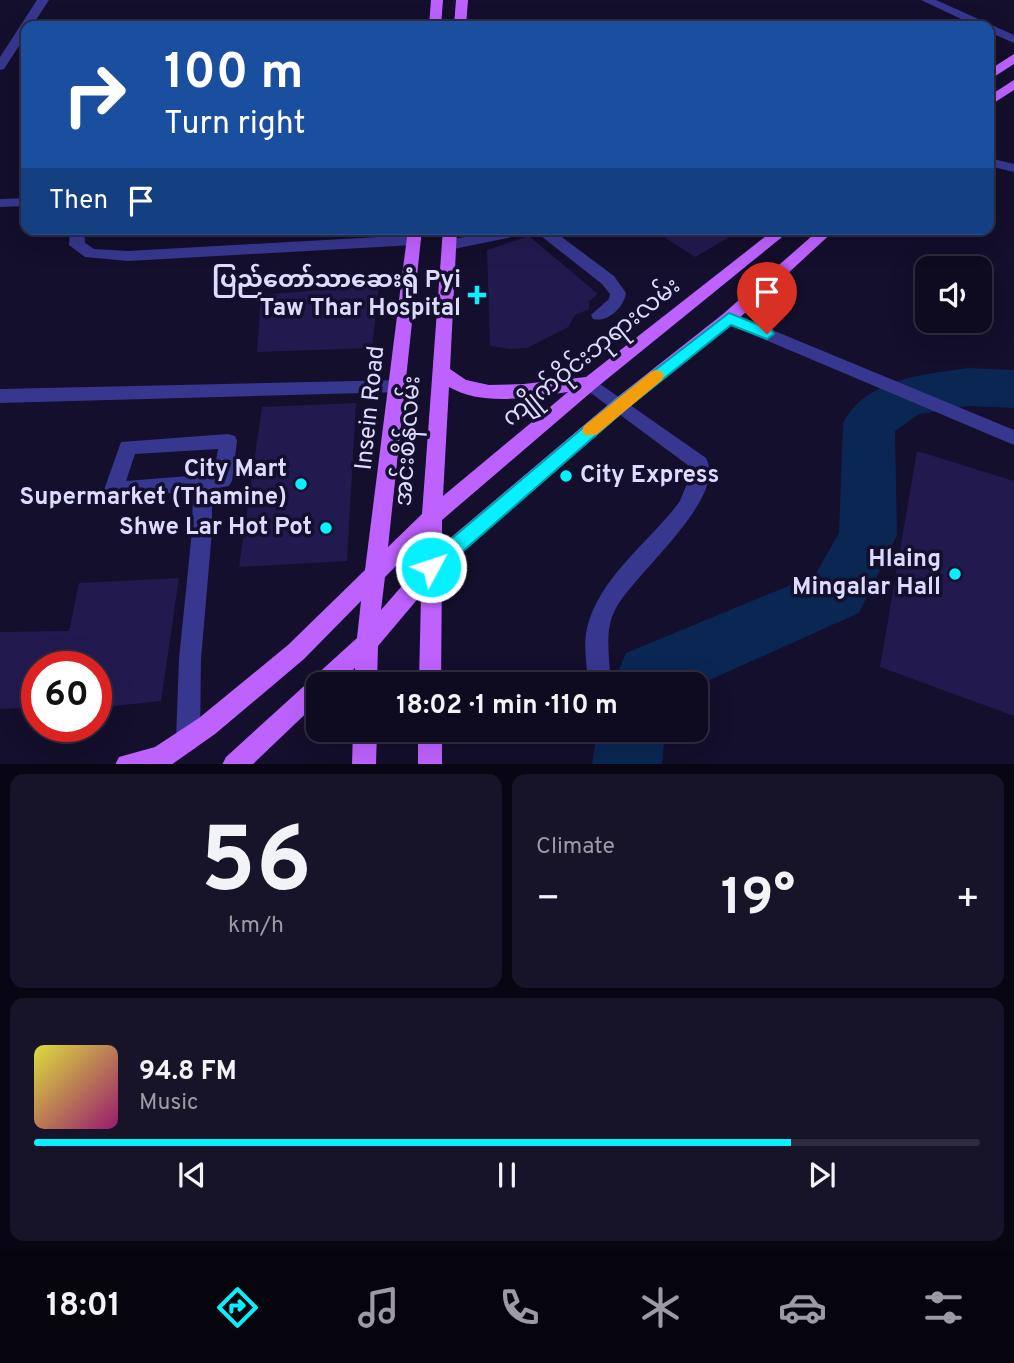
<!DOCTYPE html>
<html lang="en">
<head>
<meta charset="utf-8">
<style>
	body { margin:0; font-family:Overpass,"Noto Sans Myanmar",sans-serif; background:#17142a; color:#f1f3f6; height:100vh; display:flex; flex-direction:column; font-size:26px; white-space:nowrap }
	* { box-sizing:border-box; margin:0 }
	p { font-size:23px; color:#9b9ba5 }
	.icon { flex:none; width:38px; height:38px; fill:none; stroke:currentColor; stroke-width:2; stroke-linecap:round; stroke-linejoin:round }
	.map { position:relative; height:764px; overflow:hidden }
	.panel { display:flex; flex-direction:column; gap:10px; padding:10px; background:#080612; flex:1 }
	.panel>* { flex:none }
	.banner { position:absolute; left:21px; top:21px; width:973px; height:214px; border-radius:14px; box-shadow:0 7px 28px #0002,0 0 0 2px #2e2b3f; background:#1a4fa0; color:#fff; overflow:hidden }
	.fabs { position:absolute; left:915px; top:256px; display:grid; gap:14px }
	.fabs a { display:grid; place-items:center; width:77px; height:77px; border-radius:14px; background:#0e0b21; box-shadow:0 7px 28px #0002,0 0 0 2px #2e2b3f; font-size:35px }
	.speed { position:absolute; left:21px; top:651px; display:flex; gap:14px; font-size:35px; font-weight:700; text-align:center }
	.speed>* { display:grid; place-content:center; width:91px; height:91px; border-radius:50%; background:#0e0b21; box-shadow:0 7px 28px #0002,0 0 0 2px #2e2b3f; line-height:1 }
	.speed .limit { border:10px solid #d22; background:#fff; color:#111 }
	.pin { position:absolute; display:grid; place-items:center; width:60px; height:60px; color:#fff; margin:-72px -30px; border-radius:50% 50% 50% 0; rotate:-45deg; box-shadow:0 0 7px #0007 }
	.pin .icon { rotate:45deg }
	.me { position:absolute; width:77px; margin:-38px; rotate:50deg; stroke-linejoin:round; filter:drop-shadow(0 0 5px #0008) }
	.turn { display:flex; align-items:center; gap:24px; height:147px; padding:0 28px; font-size:32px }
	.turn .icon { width:91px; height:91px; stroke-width:2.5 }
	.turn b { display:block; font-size:49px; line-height:60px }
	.then { display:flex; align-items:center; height:66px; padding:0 28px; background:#0003; gap:14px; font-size:26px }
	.big { font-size:52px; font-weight:700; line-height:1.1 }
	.panel .widget { flex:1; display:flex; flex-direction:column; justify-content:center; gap:10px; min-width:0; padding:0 24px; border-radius:14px; background:#17142a }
	.panel .dial { align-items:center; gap:0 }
	.dial b { font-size:91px; line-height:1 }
	.song { display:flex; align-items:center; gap:21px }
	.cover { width:84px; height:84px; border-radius:10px; background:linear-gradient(135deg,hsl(60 70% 55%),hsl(320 70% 35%)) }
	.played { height:7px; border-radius:4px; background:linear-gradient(90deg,#07f0ff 80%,#2e2b3f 80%) }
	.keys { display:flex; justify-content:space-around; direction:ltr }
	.heat { display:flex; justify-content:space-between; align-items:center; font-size:38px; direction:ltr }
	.panel .tiles { flex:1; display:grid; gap:10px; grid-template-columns:1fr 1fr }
	.widget:last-child { grid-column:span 2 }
	.trip { position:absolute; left:306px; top:672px; width:402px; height:70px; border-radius:14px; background:#0e0b21; box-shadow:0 7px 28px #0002,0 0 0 2px #2e2b3f; font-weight:700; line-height:70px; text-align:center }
	.tab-bar { display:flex; height:112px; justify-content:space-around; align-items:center; background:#06040d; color:#9b9ba5 }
	.tab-bar .icon { width:49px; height:49px }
	.tab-bar .active { color:#07f0ff }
	.tab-bar b { font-size:32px; color:#f1f3f6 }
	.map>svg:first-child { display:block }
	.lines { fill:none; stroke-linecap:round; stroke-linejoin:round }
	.river { fill:#092752; fill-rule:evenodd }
	.building { fill:#221a4f }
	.minor { fill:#37378f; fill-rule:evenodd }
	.major { fill:#be62ff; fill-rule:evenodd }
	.route { fill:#07f0ff; stroke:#059ca6; stroke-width:2 }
	.slow { fill:#f59e0b }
	.poi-dot { fill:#07f0ff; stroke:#130f2c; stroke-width:2.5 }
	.labels { text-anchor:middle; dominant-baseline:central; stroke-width:7; stroke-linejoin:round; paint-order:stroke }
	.poi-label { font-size:24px; font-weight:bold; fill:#dddbff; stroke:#130f2c; text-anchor:end }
	.street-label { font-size:24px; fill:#dddbff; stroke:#130f2c }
</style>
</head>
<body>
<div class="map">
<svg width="1014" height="765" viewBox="0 0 1014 765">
	<rect width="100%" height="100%" fill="#130f2c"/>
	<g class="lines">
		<g class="river">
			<path d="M 968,368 L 1014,370 L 1014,408 L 968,406 L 919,414 L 895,431 L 897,535 L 859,613 L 696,686 L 613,684 L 626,653 L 815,575 L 839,533 L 843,423 C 867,378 922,375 968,368 Z"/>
			<path d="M 597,730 L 665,730 L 662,765 L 592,765 Z"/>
		</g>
	</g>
	<g class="building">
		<path d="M 652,229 L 743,229 L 695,257 Z"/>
		<path d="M 529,236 L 598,294 L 589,301 L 589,309 L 575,315 L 568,327 L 527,348 L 510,349 L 490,346 L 487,250 Z"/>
		<path d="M 379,285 L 372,348 L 257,352 L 261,295 Z"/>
		<path d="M 356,403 L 347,561 L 239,567 L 262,407 Z"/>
		<path d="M 917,451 L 1014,481 L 1014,716 L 880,667 Z"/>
		<path d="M 179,578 L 161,701 L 96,708 L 96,667 L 33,667 L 25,708 L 0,709 L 0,632 L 69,631 L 79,583 Z"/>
	</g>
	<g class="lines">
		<g class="minor">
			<path d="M 37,0 L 49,0 L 32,26 L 26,26 L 26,35 L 4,69 L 0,70 L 0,57 Z"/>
			<path d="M 921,0 L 936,0 L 1014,35 L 1014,43 L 989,32 L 989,26 L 976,26 Z"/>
			<path d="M 989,158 L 1014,164 L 1014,172 L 989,166 Z"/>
			<path d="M 26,198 L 26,206 L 0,207 L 0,199 Z"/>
			<path d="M 70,229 L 84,229 L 85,243 L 94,249 L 128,251 L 414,235 L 422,240 L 414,245 L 128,261 L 85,257 L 69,245 Z"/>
			<path d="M 506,229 L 551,229 L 614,276 L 626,293 C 624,307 608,323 593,319 L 591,315 L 609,299 L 610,294 L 602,284 L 536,232 L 449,250 L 441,245 L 449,240 Z"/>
			<path d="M 729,312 L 1014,430 L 1014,445 L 723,322 L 721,318 Z"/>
			<path d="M 590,377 L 706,458 C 728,499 633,574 615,610 C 603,634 611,659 610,684 L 588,683 C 587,665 583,646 587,628 C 600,576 649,543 680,501 L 686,486 L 689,466 L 584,388 L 581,383 L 584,378 Z"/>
			<path d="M 399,380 L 405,381 L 408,386 L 405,391 L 399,392 L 0,403 L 0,389 Z"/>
			<path d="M 228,434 L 235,436 L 237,441 L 232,481 L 229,486 L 212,489 L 212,531 L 201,659 L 200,740 L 196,748 L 188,752 L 180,748 L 176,740 L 179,659 L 192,531 L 193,491 L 114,498 L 107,496 L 104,490 L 121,442 ZM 218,449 L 214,474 L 126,481 L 135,454 Z"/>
		</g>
		<g class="major">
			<path d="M 431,0 L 443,0 L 441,26 L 429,26 Z"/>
			<path d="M 456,0 L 468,0 L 466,26 L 454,26 Z"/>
			<path d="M 1014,54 L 1014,64 L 989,80 L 989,70 Z"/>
			<path d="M 1014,80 L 1014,90 L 989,106 L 989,96 Z"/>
			<path d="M 408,229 L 422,229 L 388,547 L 422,514 L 443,229 L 457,229 L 450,369 L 466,380 L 489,385 L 524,384 L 586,377 L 775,229 L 792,229 L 596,388 L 442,520 L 442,545 L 615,399 L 723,314 L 820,229 L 836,229 L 735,322 L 627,409 L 442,570 L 441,684 L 419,684 L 421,595 L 378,646 L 377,684 L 355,684 L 355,668 L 338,684 L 318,684 L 318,702 L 252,765 L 222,765 L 226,757 L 357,638 L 361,601 L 304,659 L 215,734 L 171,765 L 115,765 L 119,757 L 155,747 L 199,718 L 288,645 L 365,570 ZM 449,387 C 484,407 530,397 568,392 L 443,496 ZM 422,540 L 421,564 L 381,610 L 385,577 Z"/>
			<path d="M 353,730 L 377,730 L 376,765 L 352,765 Z"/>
			<rect x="418" y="730" width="24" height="35"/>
		</g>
	</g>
	<path class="route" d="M 729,313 L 772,330 L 774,334 L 767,339 L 731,325 L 627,408 L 438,573 L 431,575 L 425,573 L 422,567 L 425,561 L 616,400 Z"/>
	<path class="slow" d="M 656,370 L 662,372 L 664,376 L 662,380 L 596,435 L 584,435 L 582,431 L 584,426 L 651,372 Z"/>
	<g class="poi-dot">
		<path d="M473.5 284.5h7v7h7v7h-7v7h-7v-7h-7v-7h7z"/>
		<circle cx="566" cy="476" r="7"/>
		<circle cx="301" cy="484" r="7"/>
		<circle cx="326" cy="528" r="7"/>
		<circle cx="955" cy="574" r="7"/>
	</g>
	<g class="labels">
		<g class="poi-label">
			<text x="461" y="281">ပြည်တော်သာဆေးရုံ Pyi<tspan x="461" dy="28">Taw Thar Hospital</tspan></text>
			<text x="287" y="470">City Mart<tspan x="287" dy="28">Supermarket (Thamine)</tspan></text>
			<text x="580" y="476" text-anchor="start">City Express</text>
			<text x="312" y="528">Shwe Lar Hot Pot</text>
			<text x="941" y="560">Hlaing<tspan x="941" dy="28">Mingalar Hall</tspan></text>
		</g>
		<g class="street-label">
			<text transform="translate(592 353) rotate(-39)">ကျိုက်ဝိုင်းဘုရားလမ်း</text>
			<text transform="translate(371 408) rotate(-84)">Insein Road</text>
			<text transform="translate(409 441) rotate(-86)">အင်းစိန်လမ်း</text>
		</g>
	</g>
</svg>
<div class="fabs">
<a><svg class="icon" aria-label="sound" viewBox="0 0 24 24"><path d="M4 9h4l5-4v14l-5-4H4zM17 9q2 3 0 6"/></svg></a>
</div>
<div class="speed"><div class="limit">60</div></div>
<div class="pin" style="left:767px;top:334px;background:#d93025"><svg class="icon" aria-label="arrive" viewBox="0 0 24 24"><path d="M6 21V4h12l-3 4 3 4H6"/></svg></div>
<svg class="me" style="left:431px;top:567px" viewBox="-20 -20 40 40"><circle r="17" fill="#07f0ff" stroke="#fff" stroke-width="3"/><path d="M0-11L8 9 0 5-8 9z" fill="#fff"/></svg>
<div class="trip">18:02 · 1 min · 110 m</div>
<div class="banner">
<div class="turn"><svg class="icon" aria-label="right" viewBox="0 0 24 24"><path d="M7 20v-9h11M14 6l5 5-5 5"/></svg><div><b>100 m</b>Turn right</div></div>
<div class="then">Then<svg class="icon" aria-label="arrive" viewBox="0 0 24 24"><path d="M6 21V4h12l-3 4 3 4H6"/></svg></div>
</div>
</div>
<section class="panel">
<div class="tiles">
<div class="widget dial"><b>56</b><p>km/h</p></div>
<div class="widget"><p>Climate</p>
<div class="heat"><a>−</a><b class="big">19°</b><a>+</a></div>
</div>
<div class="widget">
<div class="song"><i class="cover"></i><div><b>94.8 FM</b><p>Music</p></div></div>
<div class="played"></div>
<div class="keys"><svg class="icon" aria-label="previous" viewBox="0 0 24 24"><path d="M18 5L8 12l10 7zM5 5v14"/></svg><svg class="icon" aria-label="pause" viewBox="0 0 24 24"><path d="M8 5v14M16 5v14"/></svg><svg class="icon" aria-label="next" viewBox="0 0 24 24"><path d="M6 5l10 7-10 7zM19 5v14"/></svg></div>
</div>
</div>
</section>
<nav class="tab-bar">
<b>18:01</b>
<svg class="icon active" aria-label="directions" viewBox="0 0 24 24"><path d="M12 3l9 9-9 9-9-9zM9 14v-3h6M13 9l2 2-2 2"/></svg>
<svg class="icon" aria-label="music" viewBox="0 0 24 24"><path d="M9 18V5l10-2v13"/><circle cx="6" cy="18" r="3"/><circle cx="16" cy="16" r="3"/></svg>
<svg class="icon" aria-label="phone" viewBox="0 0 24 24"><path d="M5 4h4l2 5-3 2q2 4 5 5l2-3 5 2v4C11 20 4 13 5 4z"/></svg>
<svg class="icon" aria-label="climate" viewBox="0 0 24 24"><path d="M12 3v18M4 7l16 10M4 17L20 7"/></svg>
<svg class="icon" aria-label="car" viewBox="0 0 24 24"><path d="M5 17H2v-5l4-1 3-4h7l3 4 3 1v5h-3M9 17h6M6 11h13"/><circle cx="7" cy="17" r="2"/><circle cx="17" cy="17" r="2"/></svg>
<svg class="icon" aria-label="filters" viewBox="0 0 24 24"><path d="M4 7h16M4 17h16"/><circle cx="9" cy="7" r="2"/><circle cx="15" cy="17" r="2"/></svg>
</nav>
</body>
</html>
